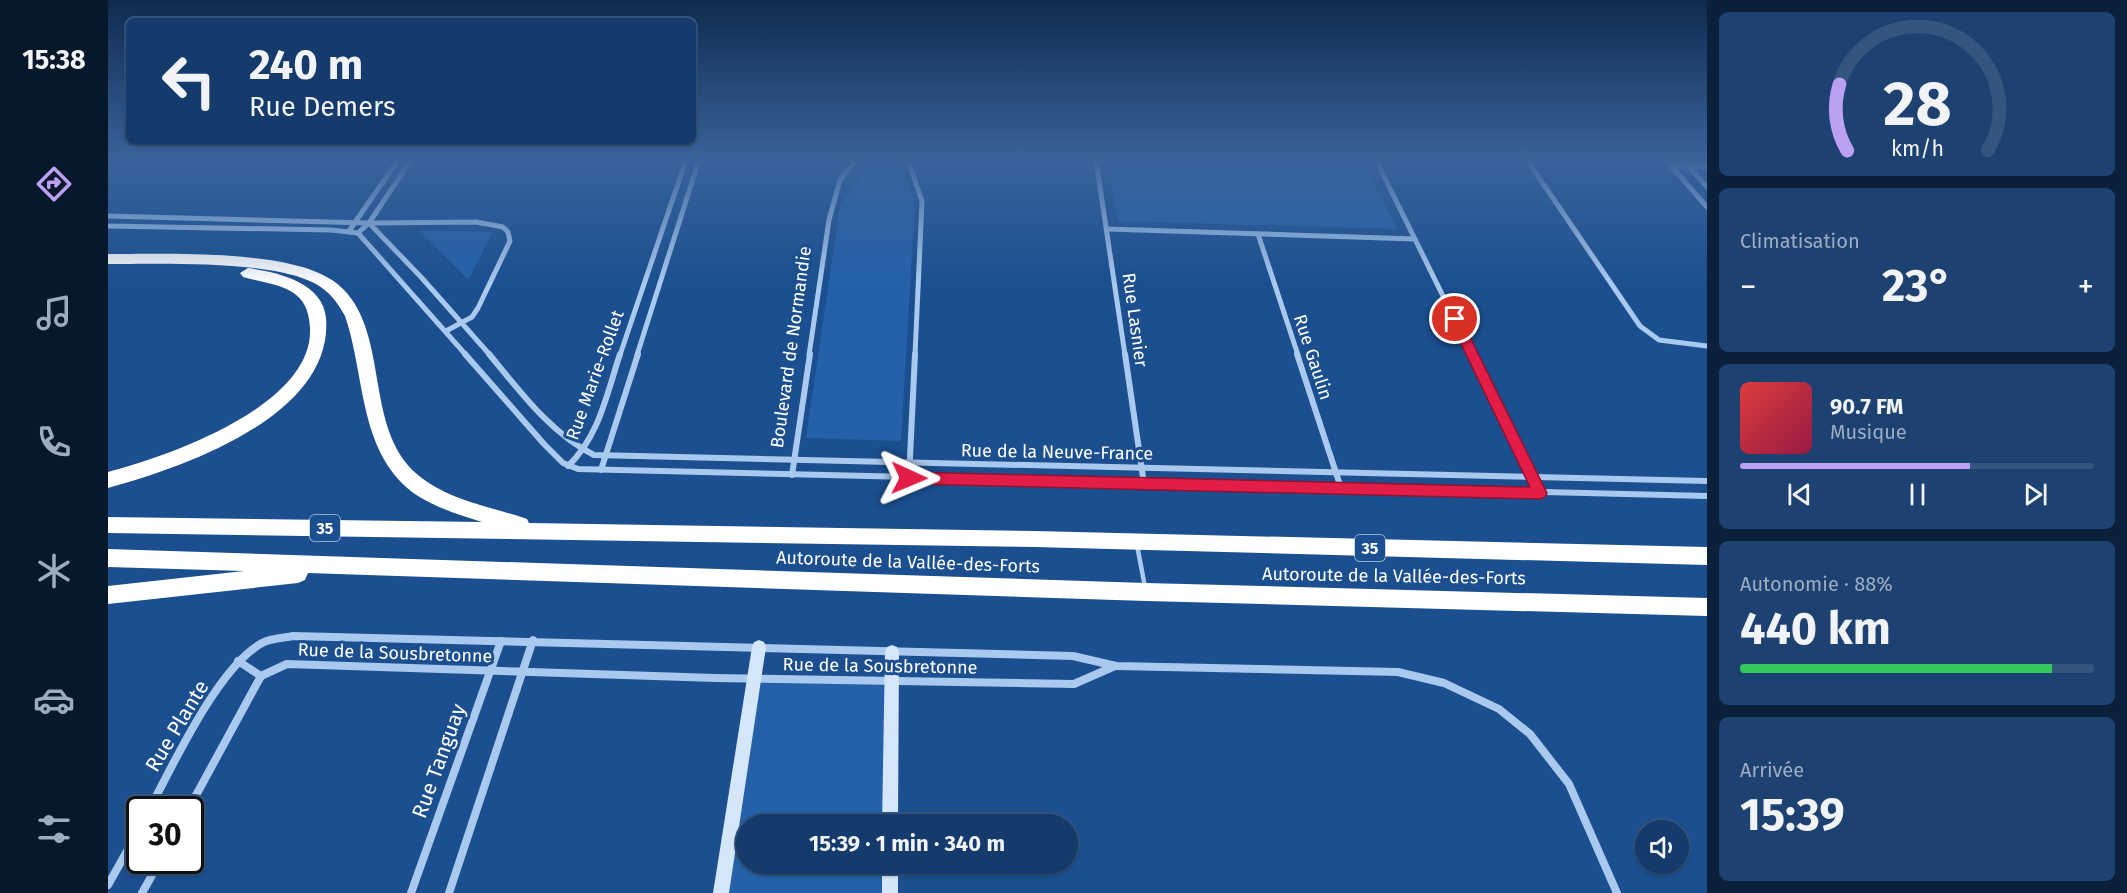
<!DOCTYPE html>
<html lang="fr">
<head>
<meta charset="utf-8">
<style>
	body { margin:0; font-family:"Fira Sans",sans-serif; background:#1d4271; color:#f1f3f6; height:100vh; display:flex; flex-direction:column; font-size:22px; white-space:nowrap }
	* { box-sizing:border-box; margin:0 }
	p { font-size:20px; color:#9dadc1 }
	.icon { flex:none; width:33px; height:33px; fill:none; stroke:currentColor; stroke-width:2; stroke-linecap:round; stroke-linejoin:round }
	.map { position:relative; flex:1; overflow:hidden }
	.panel { display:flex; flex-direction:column; gap:12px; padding:12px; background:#0b203b; width:420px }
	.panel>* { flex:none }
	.hud { position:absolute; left:18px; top:18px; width:570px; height:126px; border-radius:9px; box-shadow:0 2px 4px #0004,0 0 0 2px #33557e; background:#143b6b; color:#f1f3f6; overflow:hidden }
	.fabs { position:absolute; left:1527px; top:820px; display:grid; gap:12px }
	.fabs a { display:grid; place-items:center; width:54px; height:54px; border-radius:50%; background:#143b6b; box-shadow:0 2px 4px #0004,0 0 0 2px #33557e; font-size:30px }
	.speed { position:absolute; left:18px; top:796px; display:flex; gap:12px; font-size:30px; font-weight:700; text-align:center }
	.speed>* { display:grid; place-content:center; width:78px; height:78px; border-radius:50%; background:#143b6b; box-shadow:0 2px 4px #0004,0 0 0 2px #33557e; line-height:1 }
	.speed .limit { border:3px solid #111; border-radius:9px; background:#fff; color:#111 }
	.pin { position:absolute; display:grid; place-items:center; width:51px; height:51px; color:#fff; margin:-26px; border:3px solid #fff; border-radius:50%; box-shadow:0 2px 6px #0007 }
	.me { position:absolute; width:66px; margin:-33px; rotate:91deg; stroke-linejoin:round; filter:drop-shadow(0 0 4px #0008) }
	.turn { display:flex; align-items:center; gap:21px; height:126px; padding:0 24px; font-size:27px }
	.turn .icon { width:78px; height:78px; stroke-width:2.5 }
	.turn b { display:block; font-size:42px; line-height:51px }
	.big { font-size:45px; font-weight:700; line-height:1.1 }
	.panel .tile { flex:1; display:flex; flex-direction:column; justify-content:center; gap:9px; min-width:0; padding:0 21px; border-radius:9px; background:#1d4271 }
	.panel .dial { align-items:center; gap:0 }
	.dial svg { height:156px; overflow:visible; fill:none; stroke:#33557e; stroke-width:7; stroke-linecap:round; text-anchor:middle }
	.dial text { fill:#f1f3f6; stroke:none }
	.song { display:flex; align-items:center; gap:18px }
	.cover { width:72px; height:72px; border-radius:9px; background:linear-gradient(135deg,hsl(0 70% 55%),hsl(340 70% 35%)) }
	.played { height:6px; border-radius:3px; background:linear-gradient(90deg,#bca0f2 65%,#33557e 65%) }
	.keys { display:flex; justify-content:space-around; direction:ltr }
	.heat { display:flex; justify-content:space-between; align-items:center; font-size:33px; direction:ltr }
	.charge { height:9px; border-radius:4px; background:linear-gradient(90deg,#34c759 88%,#33557e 0) }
	.trip { position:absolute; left:628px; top:814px; width:342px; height:60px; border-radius:30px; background:#143b6b; box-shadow:0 2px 4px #0004,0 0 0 2px #33557e; font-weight:700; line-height:60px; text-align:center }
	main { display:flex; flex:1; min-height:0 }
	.menu { display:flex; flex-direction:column; width:108px; justify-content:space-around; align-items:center; background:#08182b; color:#9dadc1 }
	.menu .icon { width:42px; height:42px }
	.menu .active { color:#bca0f2 }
	.menu b { font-size:27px; color:#f1f3f6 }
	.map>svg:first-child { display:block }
	.green { fill:#2461a8 }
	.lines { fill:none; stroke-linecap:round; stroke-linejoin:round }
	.lane { stroke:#a9c9ee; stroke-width:4.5 }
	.street-far2 { stroke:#a9c9ee; stroke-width:5 }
	.street-far1 { stroke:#a9c9ee; stroke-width:6 }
	.street { stroke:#a9c9ee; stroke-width:8 }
	.secondary { fill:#d6e6fa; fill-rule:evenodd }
	.highway { fill:#fff; fill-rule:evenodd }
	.route { fill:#e11d48; stroke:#92132f; stroke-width:1.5 }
	.labels { text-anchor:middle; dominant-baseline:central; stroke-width:6; stroke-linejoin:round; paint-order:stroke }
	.shield { fill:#1b4f8f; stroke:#bbcadd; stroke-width:1.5 }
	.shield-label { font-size:16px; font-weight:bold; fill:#fff }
	.street-label { font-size:18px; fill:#fff; stroke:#1b4f8f }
	.near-street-label { font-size:21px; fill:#fff; stroke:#1b4f8f }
</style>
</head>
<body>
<main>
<nav class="menu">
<b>15:38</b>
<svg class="icon active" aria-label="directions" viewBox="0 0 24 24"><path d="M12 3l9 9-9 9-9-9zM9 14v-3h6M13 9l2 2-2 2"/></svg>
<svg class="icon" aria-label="music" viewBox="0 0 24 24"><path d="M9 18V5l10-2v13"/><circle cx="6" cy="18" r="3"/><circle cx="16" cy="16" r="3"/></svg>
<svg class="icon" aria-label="phone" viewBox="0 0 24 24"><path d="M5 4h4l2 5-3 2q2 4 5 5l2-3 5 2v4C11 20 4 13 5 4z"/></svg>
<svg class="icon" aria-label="climate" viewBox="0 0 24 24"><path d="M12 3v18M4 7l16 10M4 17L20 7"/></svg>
<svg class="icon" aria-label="car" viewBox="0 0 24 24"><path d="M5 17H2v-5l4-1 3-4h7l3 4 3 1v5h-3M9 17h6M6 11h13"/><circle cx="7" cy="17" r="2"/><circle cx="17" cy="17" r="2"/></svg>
<svg class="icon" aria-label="filters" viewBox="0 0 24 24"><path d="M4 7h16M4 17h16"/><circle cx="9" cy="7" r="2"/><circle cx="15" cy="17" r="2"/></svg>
</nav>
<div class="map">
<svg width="1599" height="893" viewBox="0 0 1599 893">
	<rect width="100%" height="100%" fill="#1b4f8f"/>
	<g class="green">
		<path d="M 764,160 L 792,160 L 807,203 L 793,441 L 698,438 L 732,206 Z"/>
		<path d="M 1000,160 L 1255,160 L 1289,229 L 1010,221 Z"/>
		<path d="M 311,230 L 385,232 L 360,280 Z"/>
		<path d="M 647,680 L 782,683 L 782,825 L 639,825 L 639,864 L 781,864 L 781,893 L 612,893 Z"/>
	</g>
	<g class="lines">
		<path class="lane" d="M 1029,545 L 1037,587"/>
		<g class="street-far2">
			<path d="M 800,160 L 814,201 L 807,355"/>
			<path d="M 988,160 L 1017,355"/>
			<path d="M 1268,160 L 1364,355"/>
			<path d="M 1419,160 L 1532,326 L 1551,340 L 1599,346"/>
			<path d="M 1558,160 L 1599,207"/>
			<path d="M 1575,160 L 1599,187"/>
			<path d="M 1564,166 L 1599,167"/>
			<path d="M 0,216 L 261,223 L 368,222 L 395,227 L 400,232 L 402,241 L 370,308 L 364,317 L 338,331"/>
			<path d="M 261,223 L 313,277 L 382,355"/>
			<path d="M 0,226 L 223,230 L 250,233 L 358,355"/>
			<path d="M 999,229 L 1307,239"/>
			<path d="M 241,231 L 290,160"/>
			<path d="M 250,233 L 261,223 L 303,160"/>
			<path d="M 1150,234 L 1190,355"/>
			<path d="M 512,355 L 578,160"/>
			<path d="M 529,355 L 591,160"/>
			<path d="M 701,355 L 721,220 L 732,180 L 748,160"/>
		</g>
		<g class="street-far1">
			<path d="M 357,354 L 436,444 L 455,463 L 470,469 L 1599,496"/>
			<path d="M 381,354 C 411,390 443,434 486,455 L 1599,481"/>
			<path d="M 1017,354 L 1036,484"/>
			<path d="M 1189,354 L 1233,488"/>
			<path d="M 1363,354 L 1432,493"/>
			<path d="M 460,466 C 491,437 499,393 512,354"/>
			<path d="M 493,470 L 530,354"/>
			<path d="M 684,475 L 702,354"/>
			<path d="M 801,478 L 807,354"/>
		</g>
		<g class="street">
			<path d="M 130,661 L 153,676"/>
			<path d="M 153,676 L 179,664 L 607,678 L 966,684 L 1007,666"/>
			<path d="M 41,810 C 65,765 110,667 154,643 C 163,638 175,638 185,636 L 965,656 L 1008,666 L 1290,672 L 1336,683 L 1391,709 L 1422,734 L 1461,784 L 1509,893"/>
			<path d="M 80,810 L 153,676"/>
			<path d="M 0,885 L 32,828"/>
			<path d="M 34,893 L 52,861"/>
			<path d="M 303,893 L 393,641"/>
			<path d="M 341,893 L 425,640"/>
		</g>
		<g class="secondary">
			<path d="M 651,640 L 656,642 L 658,647 L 621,893 L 605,893 L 644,647 L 646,642 Z"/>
			<path d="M 784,645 L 789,647 L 791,652 L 790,825 L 774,825 L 777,652 L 779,647 Z"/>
			<rect x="774" y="864" width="16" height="29"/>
		</g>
		<g class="highway">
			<path d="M 0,254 C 56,254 179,249 224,280 C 286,322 252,427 310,475 C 342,501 381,506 419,519 L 421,523 L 926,531 L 1599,547 L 1599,565 L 926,547 L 0,533 L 0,517 L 374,522 C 352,515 329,508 310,496 C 250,456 258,377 237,316 C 231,305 224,295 214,288 C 176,259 50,264 0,264 Z"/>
			<path d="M 140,268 C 169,272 215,282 218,318 C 226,416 74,468 0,488 L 0,472 C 59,457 205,406 202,329 C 201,285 168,286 135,277 L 132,273 Z"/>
			<path d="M 0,549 L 1038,583 L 1599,598 L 1599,616 L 1038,601 L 200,573 L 197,580 L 190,583 L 0,604 L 0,586 L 136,571 L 0,567 Z"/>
		</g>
	</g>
	<linearGradient id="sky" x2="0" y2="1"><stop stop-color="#0f2b4f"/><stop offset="0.56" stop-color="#39639b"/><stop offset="1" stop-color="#39639b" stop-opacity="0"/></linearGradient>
	<rect width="1599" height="285" fill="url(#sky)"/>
	<path class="route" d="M 1347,315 L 1353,319 L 1439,493 L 1437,497 L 1432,499 L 801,484 L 796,482 L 794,478 L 796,474 L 801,472 L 1422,487 L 1341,319 Z"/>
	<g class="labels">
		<g class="shield">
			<rect x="202" y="515" width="30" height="26" rx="4.5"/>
			<rect x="1247" y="535" width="30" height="26" rx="4.5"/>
		</g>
		<g class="shield-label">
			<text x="217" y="528">35</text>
			<text x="1262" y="548">35</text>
		</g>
		<g class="street-label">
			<text transform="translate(1027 320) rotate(82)">Rue Lasnier</text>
			<text transform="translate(683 347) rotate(-82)">Boulevard de Normandie</text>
			<text transform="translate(1205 357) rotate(72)">Rue Gaulin</text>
			<text transform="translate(487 375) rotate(-70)">Rue Marie-Rollet</text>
			<text transform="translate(949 452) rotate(1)">Rue de la Neuve-France</text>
			<text transform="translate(800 562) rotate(2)">Autoroute de la Vallée-des-Forts</text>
			<text transform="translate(1286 576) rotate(1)">Autoroute de la Vallée-des-Forts</text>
			<text transform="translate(287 653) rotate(2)">Rue de la Sousbretonne</text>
			<text transform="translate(772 666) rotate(1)">Rue de la Sousbretonne</text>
		</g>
		<g class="near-street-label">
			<text transform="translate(69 726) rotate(-59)">Rue Plante</text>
			<text transform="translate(331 761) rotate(-70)">Rue Tanguay</text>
		</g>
	</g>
</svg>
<div class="fabs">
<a><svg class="icon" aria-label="sound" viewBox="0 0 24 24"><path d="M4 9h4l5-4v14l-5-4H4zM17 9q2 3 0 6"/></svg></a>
</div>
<div class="speed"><div class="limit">30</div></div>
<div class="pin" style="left:1347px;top:319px;background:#d93025"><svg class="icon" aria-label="arrive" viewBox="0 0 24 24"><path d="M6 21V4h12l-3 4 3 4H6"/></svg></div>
<svg class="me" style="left:801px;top:478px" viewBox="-20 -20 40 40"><path d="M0-17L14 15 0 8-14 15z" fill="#e11d48" stroke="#fff" stroke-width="4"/></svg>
<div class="trip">15:39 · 1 min · 340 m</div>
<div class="hud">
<div class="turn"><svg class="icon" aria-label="left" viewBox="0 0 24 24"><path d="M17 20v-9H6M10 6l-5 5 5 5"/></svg><div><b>240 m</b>Rue Demers</div></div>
</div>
</div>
<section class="panel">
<div class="tile dial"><svg viewBox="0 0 100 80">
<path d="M14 69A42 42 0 1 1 86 69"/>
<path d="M14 69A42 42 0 0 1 10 35" stroke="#bca0f2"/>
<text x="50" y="56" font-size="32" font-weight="700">28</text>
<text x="50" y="72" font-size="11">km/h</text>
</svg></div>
<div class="tile"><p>Climatisation</p>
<div class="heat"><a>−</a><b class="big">23°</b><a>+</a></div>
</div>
<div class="tile">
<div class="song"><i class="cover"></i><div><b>90.7 FM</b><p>Musique</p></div></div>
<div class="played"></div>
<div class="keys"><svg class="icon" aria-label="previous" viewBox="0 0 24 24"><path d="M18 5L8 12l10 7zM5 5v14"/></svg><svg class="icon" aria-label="pause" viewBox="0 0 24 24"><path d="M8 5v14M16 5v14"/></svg><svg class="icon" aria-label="next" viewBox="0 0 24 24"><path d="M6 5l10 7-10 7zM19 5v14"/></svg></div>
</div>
<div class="tile"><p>Autonomie · 88%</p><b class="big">440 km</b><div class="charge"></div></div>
<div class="tile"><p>Arrivée</p><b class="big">15:39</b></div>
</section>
</main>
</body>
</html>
